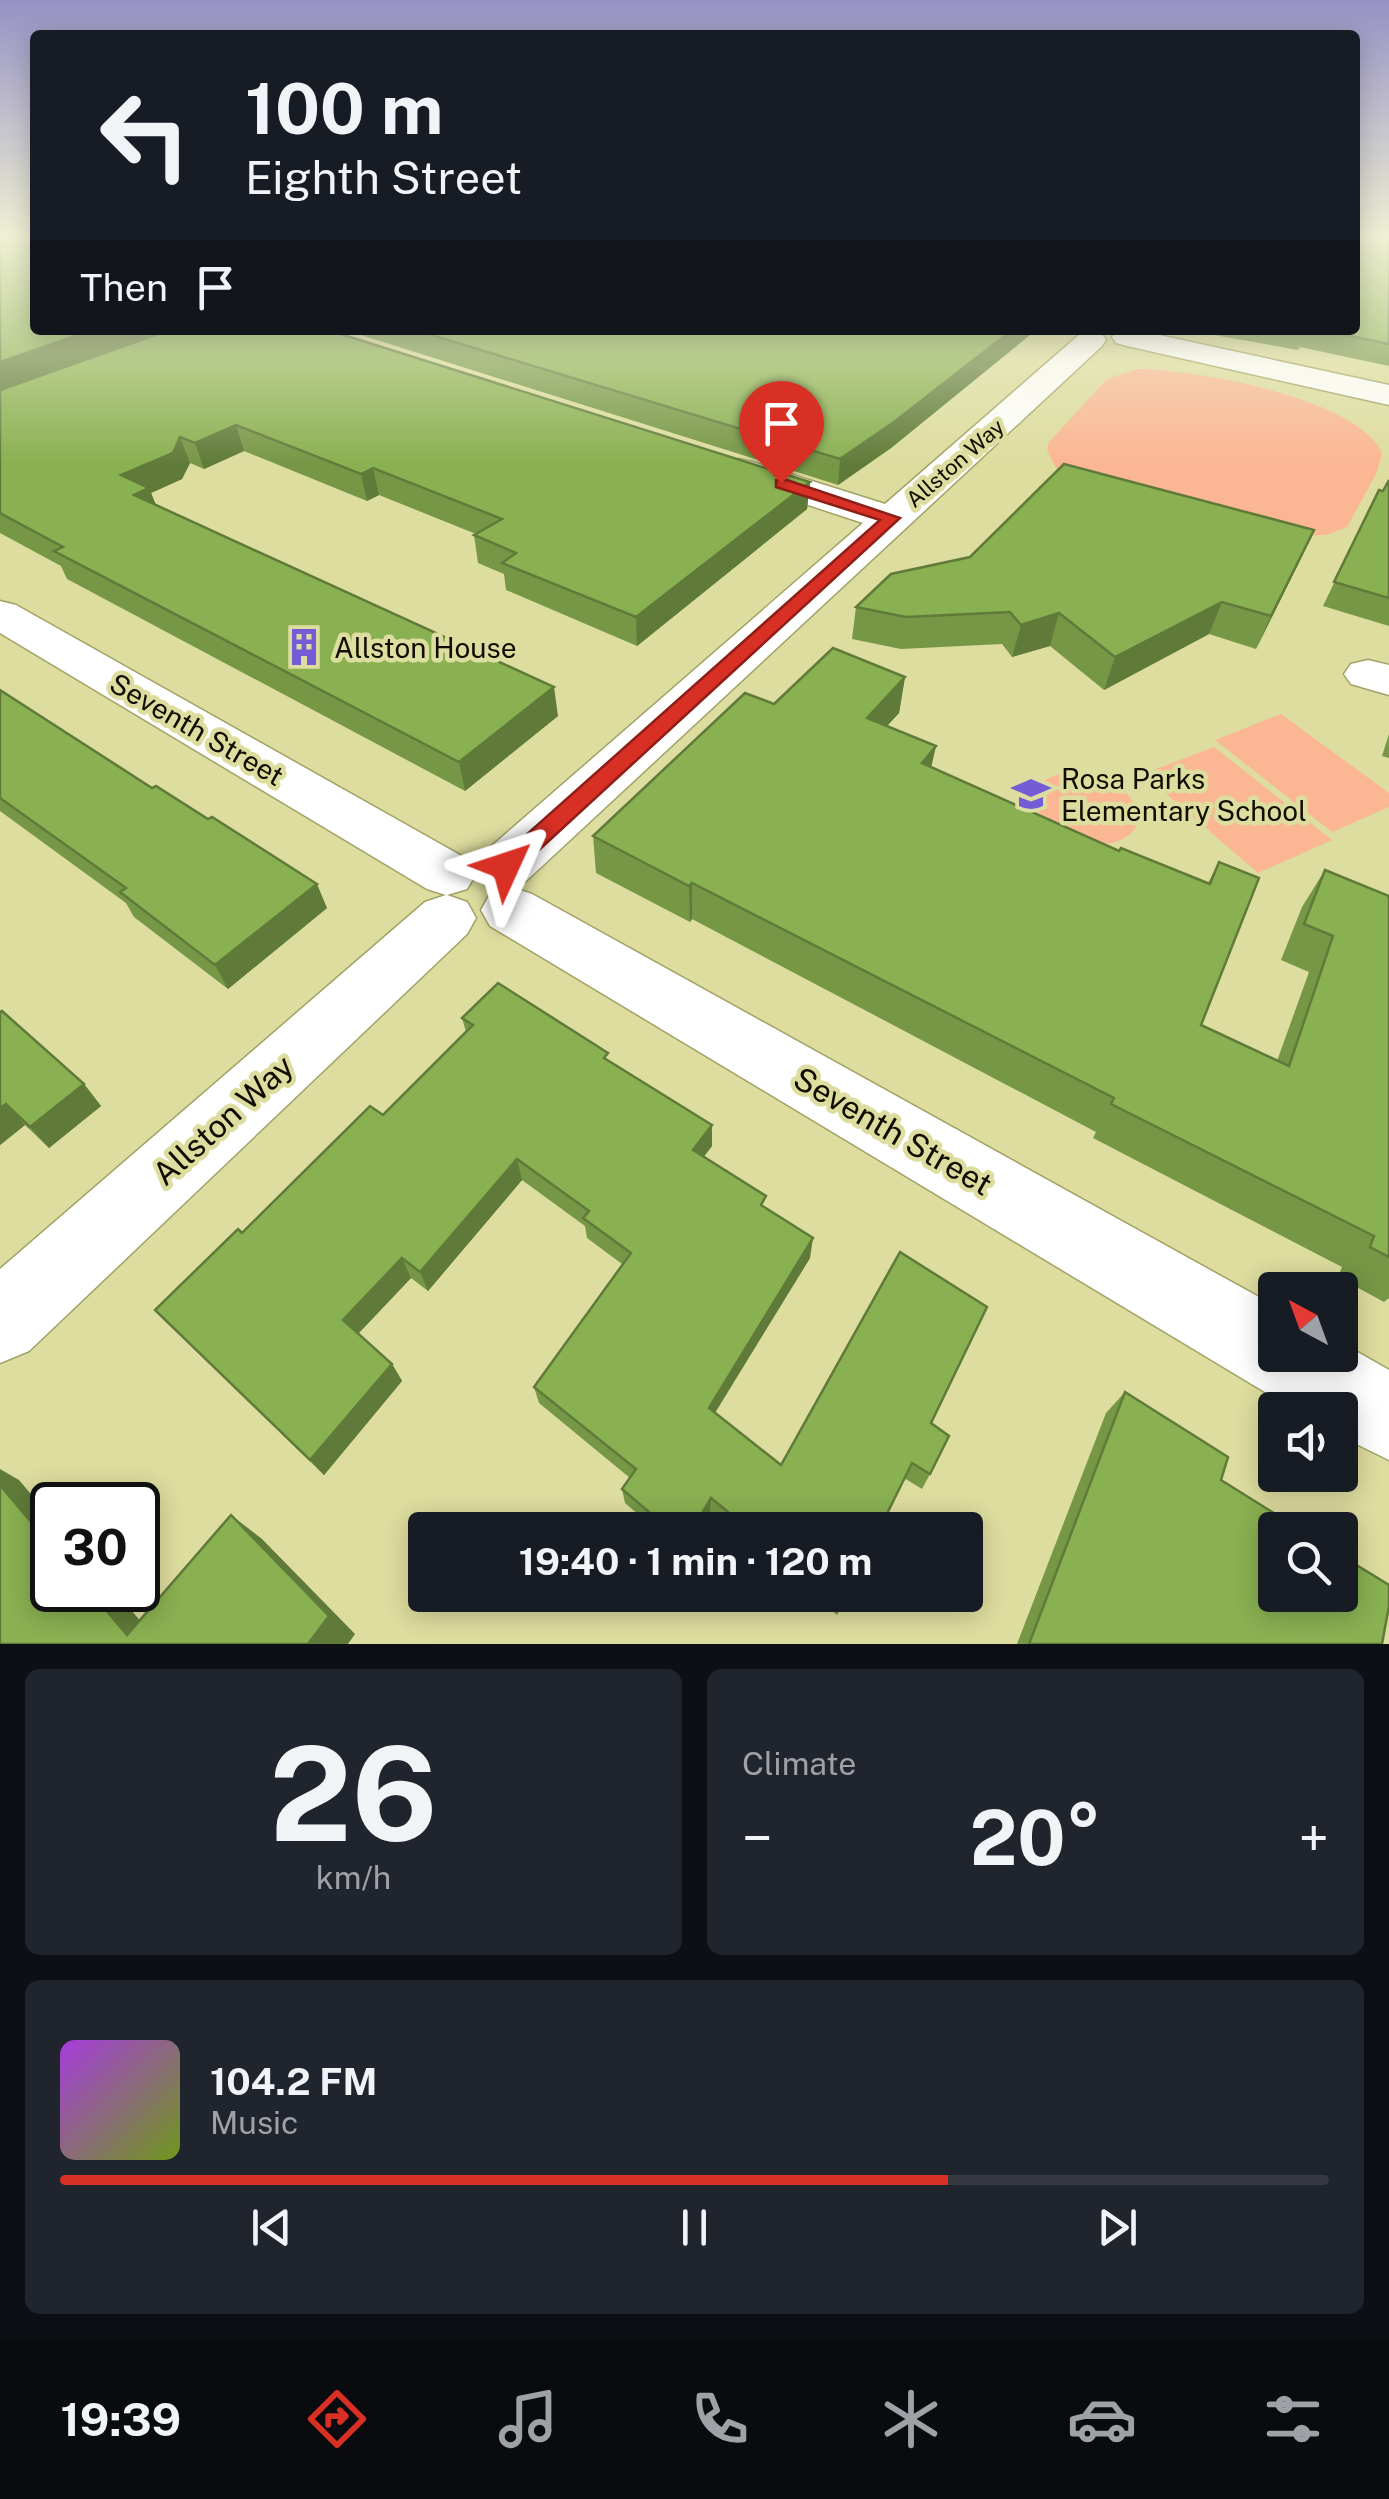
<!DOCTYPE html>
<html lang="en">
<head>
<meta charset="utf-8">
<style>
	body { margin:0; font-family:"Public Sans",sans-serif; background:#20242c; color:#f1f3f6; height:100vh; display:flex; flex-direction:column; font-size:38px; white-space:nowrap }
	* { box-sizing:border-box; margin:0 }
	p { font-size:32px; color:#9ea1a6 }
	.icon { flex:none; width:55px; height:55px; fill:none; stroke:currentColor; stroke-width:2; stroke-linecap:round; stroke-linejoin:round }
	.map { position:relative; height:1644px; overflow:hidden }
	.side { display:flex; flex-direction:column; gap:25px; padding:25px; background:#0d0f14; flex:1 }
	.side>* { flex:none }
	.top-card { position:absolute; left:30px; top:30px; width:1330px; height:305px; border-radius:10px; box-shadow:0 5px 25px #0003; background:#171b24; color:#f1f3f6; overflow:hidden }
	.needle { width:65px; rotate:319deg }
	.buttons { position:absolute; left:1258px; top:1272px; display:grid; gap:20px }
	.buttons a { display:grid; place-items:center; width:100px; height:100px; border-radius:10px; background:#171b24; box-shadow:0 5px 25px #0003; font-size:50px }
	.speed { position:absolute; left:30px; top:1482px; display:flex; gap:20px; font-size:50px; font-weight:700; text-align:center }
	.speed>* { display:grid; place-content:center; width:130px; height:130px; border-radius:50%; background:#171b24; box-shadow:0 5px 25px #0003; line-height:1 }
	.speed .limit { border:5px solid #111; border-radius:15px; background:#fff; color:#111 }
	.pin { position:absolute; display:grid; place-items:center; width:85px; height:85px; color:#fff; margin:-102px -42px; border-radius:50% 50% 50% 0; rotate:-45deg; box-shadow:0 0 10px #0007 }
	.pin .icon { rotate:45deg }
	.me { position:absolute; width:110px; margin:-55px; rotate:48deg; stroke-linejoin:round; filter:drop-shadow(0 0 8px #0008) }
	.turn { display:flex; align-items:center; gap:35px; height:210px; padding:0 50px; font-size:45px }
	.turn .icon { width:130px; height:130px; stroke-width:2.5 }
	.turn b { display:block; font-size:70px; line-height:85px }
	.then { display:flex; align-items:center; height:95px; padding:0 50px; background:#0003; gap:20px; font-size:38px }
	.big { font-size:75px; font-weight:700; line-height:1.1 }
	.side .widget { flex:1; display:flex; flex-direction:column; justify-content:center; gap:15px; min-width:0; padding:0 35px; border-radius:15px; background:#20242c }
	.side .dial { align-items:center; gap:0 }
	.dial b { font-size:130px; line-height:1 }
	.song { display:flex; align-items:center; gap:30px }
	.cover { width:120px; height:120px; border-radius:15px; background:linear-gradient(135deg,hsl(280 70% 55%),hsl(80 70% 35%)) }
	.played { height:10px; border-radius:5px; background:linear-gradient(90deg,#d93025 70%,#363941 70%) }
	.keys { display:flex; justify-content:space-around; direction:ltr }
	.heat { display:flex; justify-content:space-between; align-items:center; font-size:55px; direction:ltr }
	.side .tiles { flex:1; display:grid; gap:25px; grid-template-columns:1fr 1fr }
	.widget:last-child { grid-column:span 2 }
	.trip { position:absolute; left:408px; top:1512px; width:575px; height:100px; border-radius:10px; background:#171b24; box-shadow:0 5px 25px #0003; font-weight:700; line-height:100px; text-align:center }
	.tab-bar { display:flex; height:160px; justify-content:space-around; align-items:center; background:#090b0e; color:#9ea1a6 }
	.tab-bar .icon { width:70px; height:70px }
	.tab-bar .active { color:#d93025 }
	.tab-bar b { font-size:45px; color:#f1f3f6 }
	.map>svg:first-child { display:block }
	.green { fill:#fbb693 }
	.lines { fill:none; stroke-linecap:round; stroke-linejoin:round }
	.minor-casing { stroke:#a2a266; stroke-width:3 }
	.minor { fill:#fff; fill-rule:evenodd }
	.wall { fill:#769746 }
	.shaded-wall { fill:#607b39 }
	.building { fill:#89b051; stroke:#607b39; stroke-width:2.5 }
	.route { fill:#d93025; stroke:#8d1f18; stroke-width:2.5 }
	.labels { text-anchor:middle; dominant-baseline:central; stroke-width:9; stroke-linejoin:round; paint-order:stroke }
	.far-street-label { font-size:22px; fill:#0e0d00; stroke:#dddd9f }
	.poi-label { font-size:28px; fill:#0e0d00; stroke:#dddd9f; text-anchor:start }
	.street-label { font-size:28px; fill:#0e0d00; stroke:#dddd9f }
	.near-street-label { font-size:32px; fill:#0e0d00; stroke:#dddd9f }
</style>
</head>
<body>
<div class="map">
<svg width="1389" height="1644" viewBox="0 0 1389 1644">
	<rect width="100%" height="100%" fill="#dddd9f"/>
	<g class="green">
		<path d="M 1138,369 C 1195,370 1356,397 1382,453 L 1377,472 L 1347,527 L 1326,535 L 1294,536 L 1069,476 L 1056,468 L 1047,451 L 1049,442 L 1107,379 Z"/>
		<path d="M 1281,714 L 1389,793 L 1389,807 L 1332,832 L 1215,740 Z"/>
		<path d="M 1214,747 L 1332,840 L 1258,873 L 1143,774 Z"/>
		<path d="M 1070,772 C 1101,775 1135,786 1140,821 C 1105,888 968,790 1070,772 Z"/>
	</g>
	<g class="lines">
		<g class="minor-casing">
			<g id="minor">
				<path d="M 1136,330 L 1389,385 L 1389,405 L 1127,346 L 1116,343 L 1112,337 L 1116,331 Z"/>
				<path d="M 1091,331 L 1102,334 L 1106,340 L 1102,346 L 526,881 L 506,887 L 486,881 L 477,866 L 486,851 L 863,523 L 726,478 L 721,470 L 726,462 L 739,459 L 752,462 L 885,504 L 1080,334 Z"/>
				<path d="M 0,601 L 16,605 L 467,859 L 476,874 L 467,889 L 447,895 L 467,902 L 476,918 L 467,934 L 29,1351 L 0,1363 L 0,1269 L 425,902 L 446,895 L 427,889 L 0,633 Z"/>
				<path d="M 1368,660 L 1389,665 L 1389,695 L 1351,684 L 1344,674 L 1351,664 Z"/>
				<path d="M 511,887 L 532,894 L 1275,1306 L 1275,1355 L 1340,1355 L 1340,1342 L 1389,1370 L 1389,1460 L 1340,1436 L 1340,1410 L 1295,1410 L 490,926 L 481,910 L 490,894 Z"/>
			</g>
		</g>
		<use href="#minor" class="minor"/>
	</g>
	<g class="wall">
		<path d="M 1389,238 L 1389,366 L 1300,347 L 1298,350 L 1186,330 L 1355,330 Z"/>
		<path d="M 345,330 L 1036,330 L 891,448 L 838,485 Z"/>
		<path d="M 0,390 L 810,482 L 807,509 L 637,646 L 506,590 L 504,574 L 478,563 L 474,535 L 476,534 L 379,495 L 367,501 L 244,451 L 204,469 L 190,463 L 182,479 L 151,493 L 156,505 L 558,716 L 465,791 L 67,579 L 61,566 L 0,533 Z"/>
		<path d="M 1389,480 L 1389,626 L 1323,606 L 1379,490 L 1383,491 Z"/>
		<path d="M 1299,562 L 1256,649 L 1209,634 L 1104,690 L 1050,646 L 1012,657 L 1002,644 L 901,649 L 852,639 L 856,607 Z"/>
		<path d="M 905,677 L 899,713 L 887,726 L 931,767 L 1119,851 L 1208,883 L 1219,862 L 1201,1025 L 1277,1061 L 1309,972 L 1281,960 L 1302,907 L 1325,870 L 1389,896 L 1389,1298 L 1384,1302 L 1338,1277 L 1342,1267 L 1093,1138 L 1096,1132 L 692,919 L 690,922 L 596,873 L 593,836 Z"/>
		<path d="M 0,690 L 327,908 L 228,989 L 134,917 L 126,903 L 0,811 Z"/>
		<path d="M 1389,734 L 1389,758 L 1382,756 Z"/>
		<path d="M 0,1012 L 84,1084 L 101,1106 L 49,1148 L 25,1125 L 0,1145 Z"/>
		<path d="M 462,1018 L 609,1061 L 712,1125 L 712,1146 L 703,1157 L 765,1208 L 810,1258 L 715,1413 L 781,1465 L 931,1423 L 930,1474 L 922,1489 L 904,1478 L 879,1530 L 732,1530 L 710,1512 L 699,1530 L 656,1530 L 625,1503 L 622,1489 L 630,1478 L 539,1403 L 534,1387 L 622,1264 L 587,1238 L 585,1226 L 522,1180 L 428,1291 L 411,1278 L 358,1334 L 392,1364 L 402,1381 L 324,1475 L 155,1310 L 383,1115 L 466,1032 Z"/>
		<path d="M 1125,1392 L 1221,1480 L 1382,1644 L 1017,1644 L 1106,1413 Z"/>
		<path d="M 813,1595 L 848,1595 L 837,1615 Z"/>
	</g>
	<g class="shaded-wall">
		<path d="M 92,330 L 165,330 L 0,390 L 0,362 Z"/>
		<path d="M 1012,330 L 1036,330 L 891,448 L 838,485 L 840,459 Z"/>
		<path d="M 236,425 L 244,451 L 204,469 L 195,443 Z"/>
		<path d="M 180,437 L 190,463 L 182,479 L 151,493 L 160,515 L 145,522 L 121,475 Z"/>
		<path d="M 373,468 L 379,495 L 367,501 L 361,474 Z"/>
		<path d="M 810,482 L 807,509 L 637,646 L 636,617 Z"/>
		<path d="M 1314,530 L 1299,562 L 1256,649 L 1271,616 Z"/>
		<path d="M 1222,602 L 1209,634 L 1104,690 L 1115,657 Z"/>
		<path d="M 1059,613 L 1050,646 L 1012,657 L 1021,625 Z"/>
		<path d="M 905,677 L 899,713 L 861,754 L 867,718 Z"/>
		<path d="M 554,687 L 558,716 L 465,791 L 459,762 Z"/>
		<path d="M 936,746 L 928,782 L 922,763 Z"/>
		<path d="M 692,883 L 692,919 L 690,922 L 689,886 Z"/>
		<path d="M 317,884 L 327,908 L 228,989 L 215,965 Z"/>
		<path d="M 84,1084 L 101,1106 L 49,1148 L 30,1127 Z"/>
		<path d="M 6,1104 L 25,1125 L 0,1145 L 0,1108 Z"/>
		<path d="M 712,1125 L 712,1146 L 693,1171 L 693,1150 Z"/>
		<path d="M 517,1159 L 522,1180 L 428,1291 L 420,1272 Z"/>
		<path d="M 813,1238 L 810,1258 L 708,1424 L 709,1408 Z"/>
		<path d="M 402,1258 L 411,1278 L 354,1338 L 343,1320 Z"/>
		<path d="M 392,1364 L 402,1381 L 324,1475 L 310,1460 Z"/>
		<path d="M 0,1469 L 19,1480 L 52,1519 L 52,1547 L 0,1485 Z"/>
		<path d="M 711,1498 L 710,1512 L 699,1530 L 692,1530 Z"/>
		<path d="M 231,1515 L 262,1539 L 355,1634 L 348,1644 L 308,1644 Z"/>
		<path d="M 89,1590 L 114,1590 L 160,1644 L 127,1635 Z"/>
	</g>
	<g class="building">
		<path d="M 0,235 L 35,235 L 35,330 L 92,330 L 0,362 Z"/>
		<path d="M 1355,235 L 1373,235 L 1389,238 L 1389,344 L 1322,330 L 1355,330 Z"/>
		<path d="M 169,330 L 328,330 L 810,482 L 636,617 L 502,563 L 516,553 L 474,535 L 502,519 L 373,468 L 361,474 L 236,425 L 195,443 L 180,437 L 173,453 L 121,475 L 149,488 L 134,495 L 554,687 L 459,762 L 54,551 L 63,547 L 0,513 L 0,390 Z"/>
		<path d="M 415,330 L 1012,330 L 894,422 L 840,459 Z"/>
		<path d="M 1064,464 L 1314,530 L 1271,616 L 1222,602 L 1115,657 L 1059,613 L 1021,625 L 1010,612 L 906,617 L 856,607 L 891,574 L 970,557 Z"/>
		<path d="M 1389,480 L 1389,598 L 1334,582 L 1379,490 L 1383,491 Z"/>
		<path d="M 833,648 L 905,677 L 867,718 L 936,746 L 922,763 L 1119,851 L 1121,848 L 1210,884 L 1219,862 L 1259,878 L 1201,1025 L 1289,1066 L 1333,936 L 1304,924 L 1325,870 L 1389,896 L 1389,1257 L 1370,1247 L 1374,1236 L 1111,1104 L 1114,1098 L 692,883 L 689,886 L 593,836 L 745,693 L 774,704 Z"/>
		<path d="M 0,690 L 152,788 L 156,786 L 208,819 L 212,817 L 317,884 L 215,965 L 120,892 L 126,888 L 0,798 Z"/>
		<path d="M 498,983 L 608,1053 L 604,1058 L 712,1125 L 693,1150 L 766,1196 L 761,1205 L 813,1238 L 709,1408 L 781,1465 L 900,1252 L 987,1307 L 931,1423 L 949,1436 L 930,1474 L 912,1463 L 879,1530 L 750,1530 L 711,1498 L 692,1530 L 670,1530 L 622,1489 L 636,1469 L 534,1387 L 631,1253 L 583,1218 L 589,1211 L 517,1159 L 420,1272 L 402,1258 L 343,1320 L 392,1364 L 310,1460 L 155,1310 L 238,1229 L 242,1233 L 370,1106 L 383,1115 L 473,1025 L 462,1018 Z"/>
		<path d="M 2,1011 L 84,1084 L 30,1127 L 6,1104 L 0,1108 L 0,1012 Z"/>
		<path d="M 1125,1392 L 1228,1457 L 1221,1480 L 1301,1530 L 1275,1530 L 1275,1595 L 1340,1595 L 1340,1555 L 1389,1585 L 1389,1606 L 1382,1644 L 1029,1644 Z"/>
		<path d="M 0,1485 L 52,1547 L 52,1590 L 89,1590 L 127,1635 L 231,1515 L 329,1616 L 308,1644 L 0,1644 Z"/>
		<path d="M 831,1595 L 848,1595 L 843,1605 Z"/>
	</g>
	<linearGradient id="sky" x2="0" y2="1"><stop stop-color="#9591c4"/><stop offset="0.51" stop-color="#f0f0d4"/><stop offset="1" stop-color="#f0f0d4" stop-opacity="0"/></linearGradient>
	<rect width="1389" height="465" fill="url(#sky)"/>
	<path class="route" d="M 776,480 L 787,480 L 900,518 L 515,872 L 498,872 L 495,866 L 498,860 L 880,520 L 776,487 Z"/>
	<defs>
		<g id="building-bare" transform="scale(3)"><path d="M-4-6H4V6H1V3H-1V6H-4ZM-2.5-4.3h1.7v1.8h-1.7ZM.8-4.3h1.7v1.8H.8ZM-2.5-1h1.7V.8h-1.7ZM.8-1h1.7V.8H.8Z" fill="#735cd6" stroke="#dddd9f" stroke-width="2.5" paint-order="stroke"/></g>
		<g id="school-bare" transform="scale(3)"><path d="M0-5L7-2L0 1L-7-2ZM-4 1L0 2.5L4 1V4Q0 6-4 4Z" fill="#735cd6" stroke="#dddd9f" stroke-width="2.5" paint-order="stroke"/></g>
	</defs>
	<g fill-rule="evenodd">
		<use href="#building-bare" x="304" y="647"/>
		<use href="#school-bare" x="1031" y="794"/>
	</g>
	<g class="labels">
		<g class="far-street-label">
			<text transform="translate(955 463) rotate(-41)">Allston Way</text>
		</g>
		<g class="poi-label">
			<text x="334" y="647">Allston House</text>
			<text x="1061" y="778">Rosa Parks<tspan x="1061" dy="32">Elementary School</tspan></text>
		</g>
		<g class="street-label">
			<text transform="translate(197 729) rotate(30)">Seventh Street</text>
		</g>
		<g class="near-street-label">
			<text transform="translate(223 1120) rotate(-42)">Allston Way</text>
			<text transform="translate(893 1131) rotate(30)">Seventh Street</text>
		</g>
	</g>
</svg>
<div class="buttons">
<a><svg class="needle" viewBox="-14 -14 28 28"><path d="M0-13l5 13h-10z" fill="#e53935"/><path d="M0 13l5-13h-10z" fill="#9ea1a6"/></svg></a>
<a><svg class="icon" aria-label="sound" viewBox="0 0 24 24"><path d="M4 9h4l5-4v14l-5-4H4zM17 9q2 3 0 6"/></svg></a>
<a><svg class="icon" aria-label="search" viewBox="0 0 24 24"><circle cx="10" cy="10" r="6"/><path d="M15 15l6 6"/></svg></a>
</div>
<div class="speed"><div class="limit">30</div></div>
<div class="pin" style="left:781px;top:483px;background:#d93025"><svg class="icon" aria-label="arrive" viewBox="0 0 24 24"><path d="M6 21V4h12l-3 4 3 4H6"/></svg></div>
<svg class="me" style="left:506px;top:866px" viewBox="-20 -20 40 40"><path d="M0-17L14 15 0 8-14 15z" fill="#d93025" stroke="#fff" stroke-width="4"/></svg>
<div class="trip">19:40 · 1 min · 120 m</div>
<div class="top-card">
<div class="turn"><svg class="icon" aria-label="left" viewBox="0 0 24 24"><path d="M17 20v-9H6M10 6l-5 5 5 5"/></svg><div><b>100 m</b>Eighth Street</div></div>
<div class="then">Then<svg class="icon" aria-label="arrive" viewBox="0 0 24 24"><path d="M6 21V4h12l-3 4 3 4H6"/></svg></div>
</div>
</div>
<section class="side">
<div class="tiles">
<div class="widget dial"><b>26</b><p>km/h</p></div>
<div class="widget"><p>Climate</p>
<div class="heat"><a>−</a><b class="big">20°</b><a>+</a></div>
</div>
<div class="widget">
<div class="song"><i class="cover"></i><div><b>104.2 FM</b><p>Music</p></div></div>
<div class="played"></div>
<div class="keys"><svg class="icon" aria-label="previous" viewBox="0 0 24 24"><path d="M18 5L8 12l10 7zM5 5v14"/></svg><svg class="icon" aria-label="pause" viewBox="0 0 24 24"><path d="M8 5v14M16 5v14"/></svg><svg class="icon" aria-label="next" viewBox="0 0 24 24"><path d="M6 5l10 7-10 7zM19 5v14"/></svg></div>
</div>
</div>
</section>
<nav class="tab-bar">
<b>19:39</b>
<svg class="icon active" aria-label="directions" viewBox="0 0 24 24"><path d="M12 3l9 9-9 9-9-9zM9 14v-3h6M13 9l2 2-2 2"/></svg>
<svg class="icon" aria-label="music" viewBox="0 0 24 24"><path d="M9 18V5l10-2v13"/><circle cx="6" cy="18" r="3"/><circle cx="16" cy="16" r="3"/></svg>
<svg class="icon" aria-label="phone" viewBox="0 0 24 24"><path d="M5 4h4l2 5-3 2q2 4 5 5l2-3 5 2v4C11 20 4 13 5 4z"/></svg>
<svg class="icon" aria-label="climate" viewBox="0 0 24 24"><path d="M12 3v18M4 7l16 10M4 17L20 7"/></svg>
<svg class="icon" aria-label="car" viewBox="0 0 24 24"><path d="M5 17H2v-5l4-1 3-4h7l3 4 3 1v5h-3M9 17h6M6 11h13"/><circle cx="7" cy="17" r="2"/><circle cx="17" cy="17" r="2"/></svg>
<svg class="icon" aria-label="filters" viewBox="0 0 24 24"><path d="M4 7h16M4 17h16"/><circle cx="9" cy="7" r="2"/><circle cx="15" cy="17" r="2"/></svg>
</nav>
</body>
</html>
